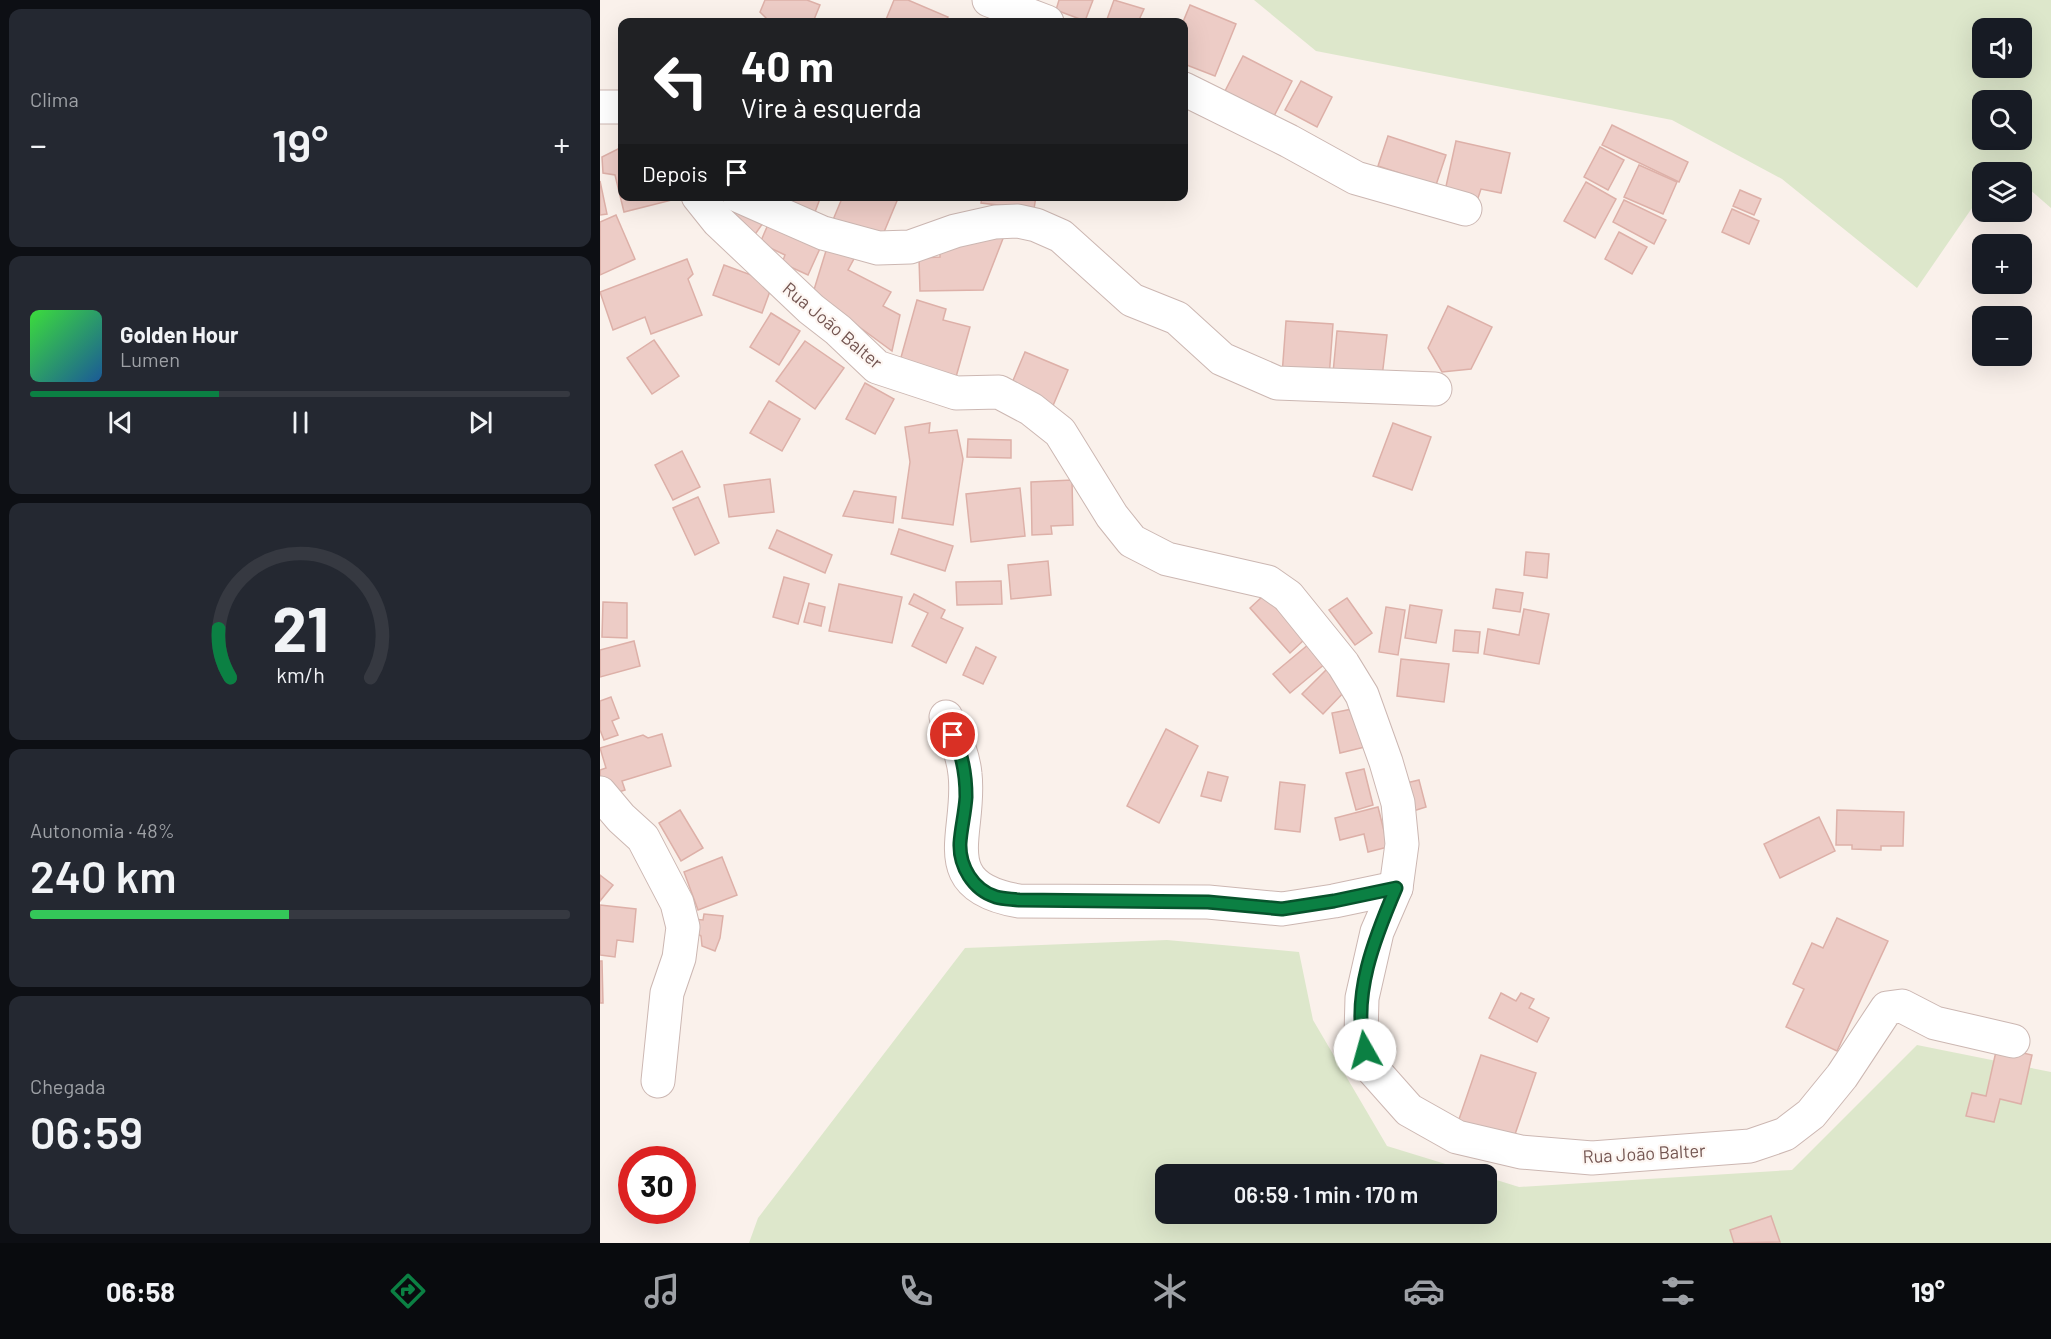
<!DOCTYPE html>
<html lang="pt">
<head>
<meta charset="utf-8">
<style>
	body { margin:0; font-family:Barlow,sans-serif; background:#242831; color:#f1f3f6; height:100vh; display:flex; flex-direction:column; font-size:22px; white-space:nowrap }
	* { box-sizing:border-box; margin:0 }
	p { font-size:20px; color:#9ea1a6 }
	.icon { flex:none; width:33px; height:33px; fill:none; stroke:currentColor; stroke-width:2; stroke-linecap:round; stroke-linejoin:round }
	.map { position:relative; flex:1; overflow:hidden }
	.details { display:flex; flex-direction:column; gap:9px; padding:9px; background:#0d0f14; width:600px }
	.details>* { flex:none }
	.banner { position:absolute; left:18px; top:18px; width:570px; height:183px; border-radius:12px; box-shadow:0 6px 24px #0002; background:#202124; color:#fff; overflow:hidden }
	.fabs { position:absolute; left:1372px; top:18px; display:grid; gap:12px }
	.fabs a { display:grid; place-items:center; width:60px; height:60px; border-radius:12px; background:#171b24; box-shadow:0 6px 24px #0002; font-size:30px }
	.speed { position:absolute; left:18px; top:1146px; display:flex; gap:12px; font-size:30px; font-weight:700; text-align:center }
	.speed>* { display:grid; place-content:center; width:78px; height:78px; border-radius:50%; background:#171b24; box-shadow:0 6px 24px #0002; line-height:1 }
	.speed .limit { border:9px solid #d22; background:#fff; color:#111 }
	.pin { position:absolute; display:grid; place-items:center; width:51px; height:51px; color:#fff; margin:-26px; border:3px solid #fff; border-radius:50%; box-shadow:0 2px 6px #0007 }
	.me { position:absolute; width:66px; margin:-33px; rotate:353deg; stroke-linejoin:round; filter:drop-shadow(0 0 4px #0008) }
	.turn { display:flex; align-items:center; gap:21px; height:126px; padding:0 24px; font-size:27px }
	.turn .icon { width:78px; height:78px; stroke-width:2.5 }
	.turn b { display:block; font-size:42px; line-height:51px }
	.then { display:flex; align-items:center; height:57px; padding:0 24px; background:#0003; gap:12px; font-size:22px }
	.big { font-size:45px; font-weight:600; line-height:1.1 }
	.details .card { flex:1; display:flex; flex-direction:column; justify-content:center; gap:9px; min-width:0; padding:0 21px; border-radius:12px; background:#242831 }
	.details .dial { align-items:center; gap:0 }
	.dial svg { height:156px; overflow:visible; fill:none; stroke:#363941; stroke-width:7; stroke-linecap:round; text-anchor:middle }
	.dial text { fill:#f1f3f6; stroke:none }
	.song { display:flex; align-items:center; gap:18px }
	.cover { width:72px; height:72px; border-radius:9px; background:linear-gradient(135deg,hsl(120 70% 55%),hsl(210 70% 35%)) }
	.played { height:6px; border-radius:3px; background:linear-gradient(90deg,#0b8043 35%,#363941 35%) }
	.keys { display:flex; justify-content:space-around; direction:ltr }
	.heat { display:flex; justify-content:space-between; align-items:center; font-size:33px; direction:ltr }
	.charge { height:9px; border-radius:4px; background:linear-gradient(90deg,#34c759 48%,#363941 0) }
	.trip { position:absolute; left:555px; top:1164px; width:342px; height:60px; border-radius:12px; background:#171b24; box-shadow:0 6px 24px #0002; font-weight:600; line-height:60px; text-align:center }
	.tabs { display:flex; height:96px; justify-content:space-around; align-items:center; background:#090b0e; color:#9ea1a6 }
	.tabs .icon { width:42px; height:42px }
	.tabs .current { color:#0b8043 }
	.tabs b { font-size:27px; color:#f1f3f6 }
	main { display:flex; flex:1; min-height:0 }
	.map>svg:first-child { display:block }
	.green { fill:#dde7cb; fill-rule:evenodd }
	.building { fill:#edccc6; stroke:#ddb0a8; stroke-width:1.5 }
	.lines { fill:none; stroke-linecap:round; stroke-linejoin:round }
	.minor-casing { stroke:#ccb7b2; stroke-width:35 }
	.minor { stroke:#fff; stroke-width:33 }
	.route-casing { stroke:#07532c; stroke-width:15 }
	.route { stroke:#0b8043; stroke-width:10 }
	.labels { text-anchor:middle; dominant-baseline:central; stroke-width:4.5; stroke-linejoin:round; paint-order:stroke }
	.street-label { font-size:18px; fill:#735551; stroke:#fdf6f2 }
</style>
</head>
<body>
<main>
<section class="details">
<div class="card"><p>Clima</p>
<div class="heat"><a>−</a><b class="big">19°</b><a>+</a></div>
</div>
<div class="card">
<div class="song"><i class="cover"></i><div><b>Golden Hour</b><p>Lumen</p></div></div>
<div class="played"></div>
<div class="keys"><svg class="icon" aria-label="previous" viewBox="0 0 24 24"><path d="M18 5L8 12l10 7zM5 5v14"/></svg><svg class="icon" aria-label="pause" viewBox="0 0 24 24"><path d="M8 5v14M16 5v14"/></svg><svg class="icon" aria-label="next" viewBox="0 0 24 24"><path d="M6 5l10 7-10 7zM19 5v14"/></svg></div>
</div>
<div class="card dial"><svg viewBox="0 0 100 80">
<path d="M14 69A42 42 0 1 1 86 69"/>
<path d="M14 69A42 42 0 0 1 8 44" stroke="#0b8043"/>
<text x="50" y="56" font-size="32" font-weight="700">21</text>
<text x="50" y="72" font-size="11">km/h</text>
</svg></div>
<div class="card"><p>Autonomia · 48%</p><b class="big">240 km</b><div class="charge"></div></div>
<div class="card"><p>Chegada</p><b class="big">06:59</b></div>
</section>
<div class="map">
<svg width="1451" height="1243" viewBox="0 0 1451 1243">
	<rect width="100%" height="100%" fill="#faf1eb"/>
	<g class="green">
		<path d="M 654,0 L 1451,0 L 1451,208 L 1422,183 L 1422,172 L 1410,172 L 1402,165 L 1397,172 L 1383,172 L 1383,192 L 1317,288 L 1182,179 L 1072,120 L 716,51 ZM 1383,28 L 1422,28 L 1422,68 L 1383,68 ZM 1383,100 L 1422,100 L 1422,140 L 1383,140 Z"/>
		<path d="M 567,940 L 699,952 L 713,1020 L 787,1146 L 878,1174 L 566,1174 L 566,1214 L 886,1214 L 887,1177 L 919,1187 L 1192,1170 L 1317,1045 L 1451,1072 L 1451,1243 L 149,1243 L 158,1218 L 365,948 Z"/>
	</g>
	<g class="building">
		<path d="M 165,0 L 207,0 L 220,5 L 213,22 L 170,22 L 160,12 Z"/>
		<path d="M 294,0 L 308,0 L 348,17 L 345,22 L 285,22 Z"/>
		<path d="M 459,0 L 493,0 L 485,21 L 456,10 Z"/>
		<path d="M 514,0 L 544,9 L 538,22 L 506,22 Z"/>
		<path d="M 590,5 L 636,24 L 615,76 L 584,64 L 583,22 Z"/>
		<path d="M 643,56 L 692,81 L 672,120 L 623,95 Z"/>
		<path d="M 701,81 L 732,97 L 717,127 L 685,110 Z"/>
		<path d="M 1012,125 L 1088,162 L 1079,182 L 1002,145 Z"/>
		<path d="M 788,136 L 846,155 L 836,185 L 778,166 Z"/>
		<path d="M 856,141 L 910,153 L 901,193 L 881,189 L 878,198 L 845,191 Z"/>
		<path d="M 22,147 L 22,196 L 72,196 L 72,200 L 24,212 L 15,175 L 3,173 L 2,157 Z"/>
		<path d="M 1000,147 L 1024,160 L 1008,190 L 984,177 Z"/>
		<path d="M 1039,165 L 1077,182 L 1063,214 L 1024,197 Z"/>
		<path d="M 0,181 L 7,214 L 0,215 Z"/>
		<path d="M 986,182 L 1016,199 L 995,238 L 964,221 Z"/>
		<path d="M 1140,190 L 1161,199 L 1154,215 L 1133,206 Z"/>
		<path d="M 165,196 L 221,196 L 212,220 Z"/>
		<path d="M 243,196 L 299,196 L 279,244 L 230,227 Z"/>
		<path d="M 382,196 L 436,196 L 434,209 L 381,203 Z"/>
		<path d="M 129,199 L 163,223 L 154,236 L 120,212 Z"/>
		<path d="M 1024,200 L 1066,220 L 1054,244 L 1013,222 Z"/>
		<path d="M 1132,209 L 1159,221 L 1149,244 L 1122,232 Z"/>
		<path d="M 16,215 L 35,259 L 0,275 L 0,222 Z"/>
		<path d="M 170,220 L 222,244 L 208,275 L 182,263 L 185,255 L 160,243 Z"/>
		<path d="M 1019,232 L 1047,247 L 1032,274 L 1005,259 Z"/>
		<path d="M 404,236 L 383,290 L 320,291 L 319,258 L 340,257 L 340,237 Z"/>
		<path d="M 229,241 L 256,255 L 248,270 L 291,292 L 283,306 L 300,315 L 292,351 L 213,293 Z"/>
		<path d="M 87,259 L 93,274 L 88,279 L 102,315 L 51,334 L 45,317 L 13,330 L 0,292 Z"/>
		<path d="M 124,265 L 173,283 L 162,313 L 113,295 Z"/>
		<path d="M 317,300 L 346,309 L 343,320 L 370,327 L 356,377 L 300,361 Z"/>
		<path d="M 848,306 L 892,327 L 871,369 L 842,372 L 828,348 Z"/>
		<path d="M 171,313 L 200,331 L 179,365 L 150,347 Z"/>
		<path d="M 686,321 L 733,324 L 729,378 L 682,375 Z"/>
		<path d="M 737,331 L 787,335 L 782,377 L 733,373 Z"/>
		<path d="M 54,340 L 79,376 L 52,394 L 27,358 Z"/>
		<path d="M 205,341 L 244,368 L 215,409 L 176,381 Z"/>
		<path d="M 425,352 L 468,370 L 452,408 L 409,390 Z"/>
		<path d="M 265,383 L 294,399 L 275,434 L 246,419 Z"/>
		<path d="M 169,401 L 200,419 L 182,451 L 150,433 Z"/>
		<path d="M 330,423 L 329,433 L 357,430 L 363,459 L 353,525 L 302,518 L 310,462 L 305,427 Z"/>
		<path d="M 793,423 L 831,437 L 812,490 L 773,476 Z"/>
		<path d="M 368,439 L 411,440 L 411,458 L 367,457 Z"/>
		<path d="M 82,451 L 100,487 L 73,500 L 55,465 Z"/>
		<path d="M 170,479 L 174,512 L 129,517 L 124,485 Z"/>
		<path d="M 472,480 L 473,525 L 451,526 L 452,534 L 432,535 L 431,482 Z"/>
		<path d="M 420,488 L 425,536 L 371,542 L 366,494 Z"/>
		<path d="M 254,491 L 296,497 L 293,523 L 243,516 Z"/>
		<path d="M 98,497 L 119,543 L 95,555 L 73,508 Z"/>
		<path d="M 299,529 L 353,546 L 345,571 L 291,554 Z"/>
		<path d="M 177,530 L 232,555 L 225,573 L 169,548 Z"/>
		<path d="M 926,552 L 949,554 L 947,578 L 924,575 Z"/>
		<path d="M 448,561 L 451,595 L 411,599 L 408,565 Z"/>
		<path d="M 184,577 L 209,584 L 198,624 L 173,617 Z"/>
		<path d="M 401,581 L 402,604 L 357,605 L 356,582 Z"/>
		<path d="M 239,584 L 302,597 L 292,643 L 229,631 Z"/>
		<path d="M 896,589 L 923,593 L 920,612 L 893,608 Z"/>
		<path d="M 314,594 L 345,610 L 341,618 L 363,628 L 346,663 L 312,646 L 328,613 L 309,604 Z"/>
		<path d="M 664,595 L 705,639 L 690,653 L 650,608 Z"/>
		<path d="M 747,598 L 772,633 L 755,645 L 729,610 Z"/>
		<path d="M 3,602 L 27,603 L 27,638 L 2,637 Z"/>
		<path d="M 209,603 L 225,607 L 221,626 L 204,622 Z"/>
		<path d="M 810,605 L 842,610 L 836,643 L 805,638 Z"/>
		<path d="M 786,607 L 805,610 L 798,655 L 779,652 Z"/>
		<path d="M 924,609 L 949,614 L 939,664 L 884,654 L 888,629 L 919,635 Z"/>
		<path d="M 855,630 L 880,632 L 878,653 L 853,651 Z"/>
		<path d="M 34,641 L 40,666 L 0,677 L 0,650 Z"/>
		<path d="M 709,644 L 726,663 L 690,693 L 673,674 Z"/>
		<path d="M 376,647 L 396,657 L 383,684 L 363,675 Z"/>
		<path d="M 801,659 L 849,664 L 844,702 L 797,696 Z"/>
		<path d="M 728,668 L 748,688 L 723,714 L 702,694 Z"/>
		<path d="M 11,697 L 19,718 L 12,721 L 18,735 L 4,740 L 0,730 L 0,701 Z"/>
		<path d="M 757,708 L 765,747 L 740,753 L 732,713 Z"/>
		<path d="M 566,729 L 598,746 L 559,823 L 527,806 Z"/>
		<path d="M 62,734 L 71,766 L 22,781 L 25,790 L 6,796 L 0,775 L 0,770 L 6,768 L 0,748 L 43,735 L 48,738 Z"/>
		<path d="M 764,769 L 773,805 L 756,810 L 746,773 Z"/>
		<path d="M 608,772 L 628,777 L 621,801 L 601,796 Z"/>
		<path d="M 819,780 L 826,807 L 810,812 L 802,784 Z"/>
		<path d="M 680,782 L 705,785 L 700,832 L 675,829 Z"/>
		<path d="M 778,807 L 788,847 L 768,852 L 764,834 L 740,840 L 735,818 Z"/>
		<path d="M 80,810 L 103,848 L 81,861 L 59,823 Z"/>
		<path d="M 1237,810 L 1304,812 L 1303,846 L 1281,846 L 1281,850 L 1252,849 L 1252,845 L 1236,845 Z"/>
		<path d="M 1219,817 L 1235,851 L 1180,878 L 1164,844 Z"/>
		<path d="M 122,857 L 137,895 L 98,910 L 84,872 Z"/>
		<path d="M 0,875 L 13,885 L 0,901 Z"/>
		<path d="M 0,905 L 36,909 L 33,942 L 17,940 L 15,957 L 0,955 Z"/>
		<path d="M 104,914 L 123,916 L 120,938 L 115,951 L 102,946 L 101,936 L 93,931 L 94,919 L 103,920 Z"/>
		<path d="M 1237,918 L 1288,941 L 1237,1051 L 1186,1027 L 1204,989 L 1193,984 L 1212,943 L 1223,948 Z"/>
		<path d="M 0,961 L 2,961 L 3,1003 L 0,1003 Z"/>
		<path d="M 901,993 L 916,1001 L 921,993 L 934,999 L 929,1008 L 949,1018 L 937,1042 L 889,1018 Z"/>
		<path d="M 1397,1047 L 1432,1055 L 1421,1104 L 1400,1099 L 1394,1122 L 1366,1116 L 1372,1093 L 1386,1096 Z"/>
		<path d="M 881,1055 L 936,1073 L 911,1146 L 856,1128 Z"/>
		<path d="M 1171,1216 L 1180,1242 L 1134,1243 L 1130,1230 Z"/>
	</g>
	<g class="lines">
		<g class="minor-casing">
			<g id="minor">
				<path d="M 389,0 L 447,22"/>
				<path d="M 584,89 L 689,141 L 756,178 L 865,209"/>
				<path d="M 0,107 L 22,107"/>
				<path d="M 98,196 L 118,221 L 211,309 L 238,330 L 277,367 L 356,393 L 399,392 L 431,409 L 460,432 L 512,516 L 532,541 L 567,559 L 668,582 L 688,596 L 743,664 L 762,695 L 786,762 L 798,803 L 802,844 L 796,888 L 777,932 L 762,998 L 761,1035 L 769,1065 L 809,1110 L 857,1137 L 921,1152 L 992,1158 L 1150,1146 L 1185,1134 L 1211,1114 L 1242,1076 L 1287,1008 L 1302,1006 L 1335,1023 L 1413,1041"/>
				<path d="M 139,196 L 223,233 L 278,248 L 310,247 L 355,231 L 395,222 L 418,221 L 436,225 L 461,236 L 532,300 L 577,318 L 622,359 L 677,383 L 835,389"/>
				<path d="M 346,717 C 354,736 363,753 365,774 C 372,833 331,886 419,901 L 608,902 L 682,909 L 734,901 L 796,888"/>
				<path d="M 0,793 L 21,818 L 43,838 L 77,903 L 83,927 L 79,958 L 67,993 L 58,1081"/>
			</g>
		</g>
		<use href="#minor" class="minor"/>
	</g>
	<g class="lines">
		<g class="route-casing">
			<path id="route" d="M 353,735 C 363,755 366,775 366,797 C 365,813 361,828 360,843 C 359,866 373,890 396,897 C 403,899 411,899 419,900 L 608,902 L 682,909 L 734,901 L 796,888 C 775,937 751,996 765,1050"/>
		</g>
		<use href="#route" class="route"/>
	</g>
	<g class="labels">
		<g class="street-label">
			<text transform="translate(233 325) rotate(40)">Rua João Balter</text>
			<text transform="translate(1044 1153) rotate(-3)">Rua João Balter</text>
		</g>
	</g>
</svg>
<div class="fabs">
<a><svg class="icon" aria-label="sound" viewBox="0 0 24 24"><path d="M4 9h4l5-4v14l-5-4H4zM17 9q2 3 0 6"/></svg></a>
<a><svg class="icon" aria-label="search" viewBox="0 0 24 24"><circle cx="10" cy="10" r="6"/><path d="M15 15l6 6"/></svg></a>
<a><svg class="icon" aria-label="layers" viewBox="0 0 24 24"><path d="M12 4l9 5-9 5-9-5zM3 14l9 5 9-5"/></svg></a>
<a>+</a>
<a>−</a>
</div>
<div class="speed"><div class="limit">30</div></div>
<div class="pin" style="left:353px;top:735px;background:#d93025"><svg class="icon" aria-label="arrive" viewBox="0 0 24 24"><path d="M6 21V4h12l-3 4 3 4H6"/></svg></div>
<svg class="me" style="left:765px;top:1050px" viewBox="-20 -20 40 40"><circle r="19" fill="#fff"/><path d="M0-13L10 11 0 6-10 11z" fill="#0b8043"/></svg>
<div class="trip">06:59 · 1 min · 170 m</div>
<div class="banner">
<div class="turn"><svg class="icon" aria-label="left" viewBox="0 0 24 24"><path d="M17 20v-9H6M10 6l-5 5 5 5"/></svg><div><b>40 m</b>Vire à esquerda</div></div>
<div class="then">Depois<svg class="icon" aria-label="arrive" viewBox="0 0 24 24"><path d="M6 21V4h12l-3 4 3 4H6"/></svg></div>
</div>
</div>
</main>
<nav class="tabs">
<b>06:58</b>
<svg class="icon current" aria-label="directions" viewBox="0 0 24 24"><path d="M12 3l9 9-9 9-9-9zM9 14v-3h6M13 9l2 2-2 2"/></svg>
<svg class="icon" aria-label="music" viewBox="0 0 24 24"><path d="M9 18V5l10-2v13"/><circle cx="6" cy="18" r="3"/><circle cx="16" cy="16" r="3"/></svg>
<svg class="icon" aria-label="phone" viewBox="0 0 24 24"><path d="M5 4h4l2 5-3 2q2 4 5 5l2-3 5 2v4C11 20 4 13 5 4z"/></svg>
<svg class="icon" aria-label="climate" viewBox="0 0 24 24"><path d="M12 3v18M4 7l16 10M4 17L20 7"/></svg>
<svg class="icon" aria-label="car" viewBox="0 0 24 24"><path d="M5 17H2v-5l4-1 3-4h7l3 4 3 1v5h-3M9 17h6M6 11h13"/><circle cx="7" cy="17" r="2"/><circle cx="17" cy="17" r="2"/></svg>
<svg class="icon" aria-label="filters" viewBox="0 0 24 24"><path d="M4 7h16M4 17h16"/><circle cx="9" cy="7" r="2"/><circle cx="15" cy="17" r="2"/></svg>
<b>19°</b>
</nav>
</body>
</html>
